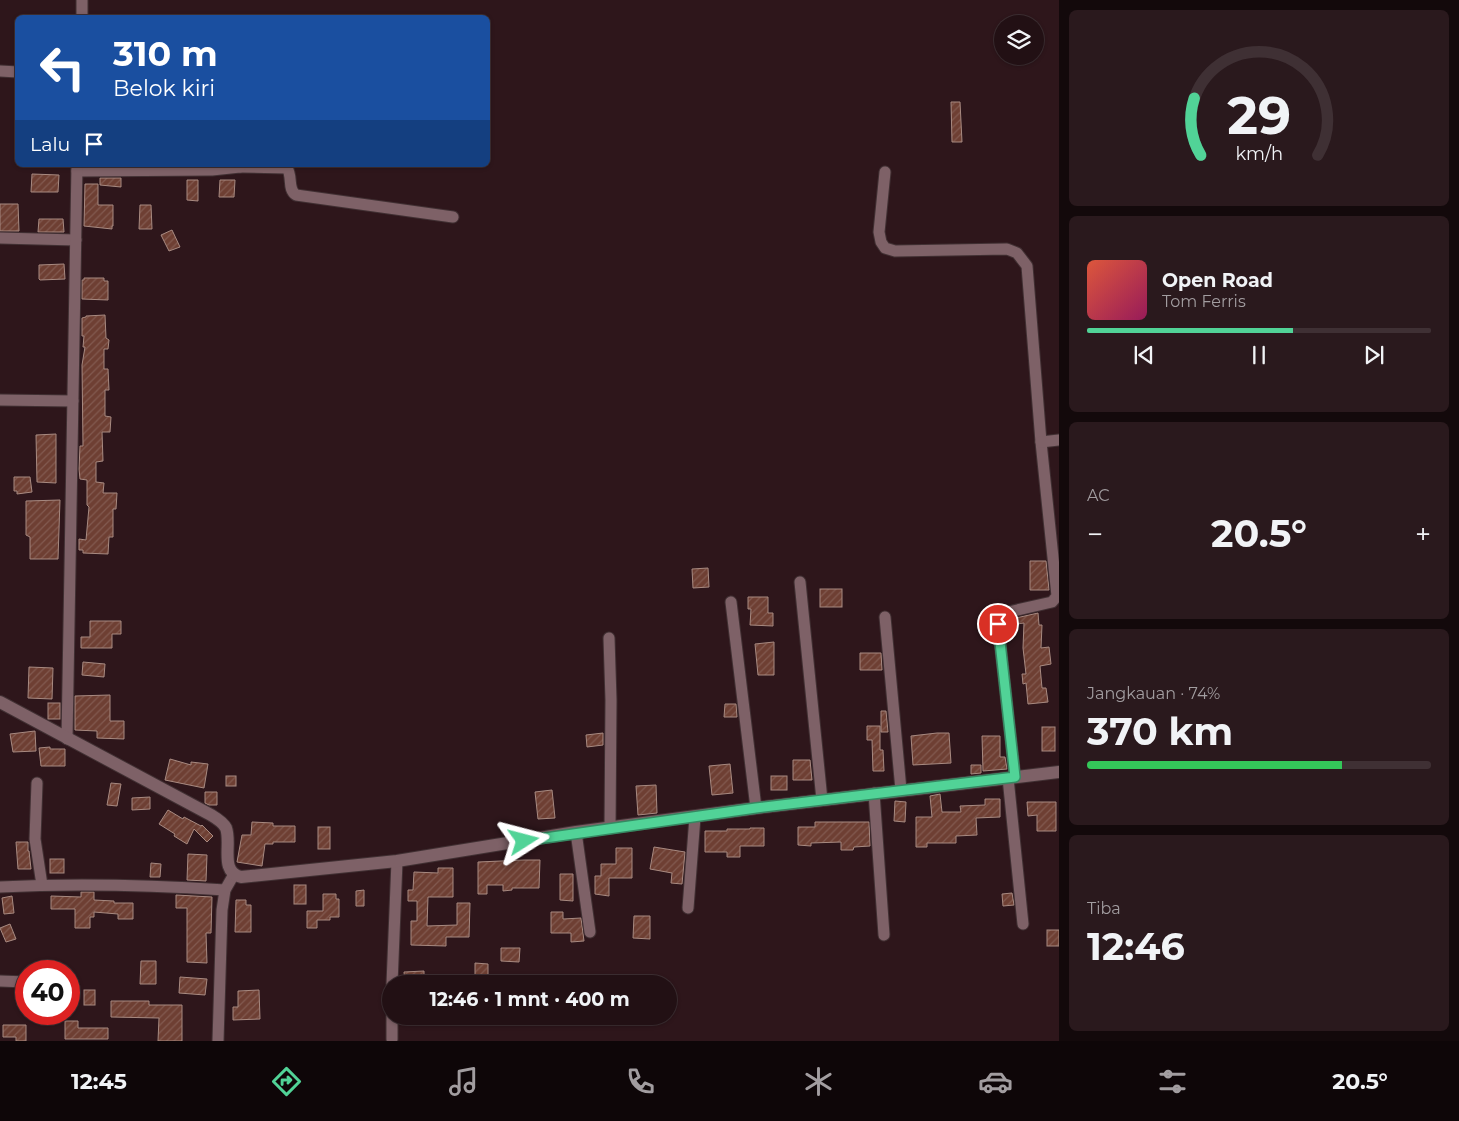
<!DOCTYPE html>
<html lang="id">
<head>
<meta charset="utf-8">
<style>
	body { margin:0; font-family:Montserrat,sans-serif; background:#2a191d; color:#f1f3f6; height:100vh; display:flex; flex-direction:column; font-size:19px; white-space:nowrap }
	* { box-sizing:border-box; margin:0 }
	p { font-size:16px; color:#a29da0 }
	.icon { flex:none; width:28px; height:28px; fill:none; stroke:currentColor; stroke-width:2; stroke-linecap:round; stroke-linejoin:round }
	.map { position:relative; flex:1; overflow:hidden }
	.details { display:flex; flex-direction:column; gap:10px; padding:10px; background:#13090b; width:400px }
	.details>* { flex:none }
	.banner { position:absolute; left:15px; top:15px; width:475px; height:152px; border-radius:8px; box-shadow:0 1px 4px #0004,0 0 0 1px #3f3034; background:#1a4fa0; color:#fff; overflow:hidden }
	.buttons { position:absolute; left:994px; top:15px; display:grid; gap:10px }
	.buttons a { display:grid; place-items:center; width:50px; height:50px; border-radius:50%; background:#221014; box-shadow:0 1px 4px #0004,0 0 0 1px #3f3034; font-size:25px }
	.speed { position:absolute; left:15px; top:960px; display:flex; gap:10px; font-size:25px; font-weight:700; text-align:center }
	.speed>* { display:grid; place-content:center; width:65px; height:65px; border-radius:50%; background:#221014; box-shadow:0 1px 4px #0004,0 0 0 1px #3f3034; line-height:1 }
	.speed .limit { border:8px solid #d22; background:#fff; color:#111 }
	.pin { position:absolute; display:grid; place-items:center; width:42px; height:42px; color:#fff; margin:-21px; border:2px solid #fff; border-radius:50%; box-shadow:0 1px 5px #0007 }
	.me { position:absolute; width:55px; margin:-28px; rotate:81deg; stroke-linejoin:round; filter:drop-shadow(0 0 4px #0008) }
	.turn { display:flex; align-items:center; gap:18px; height:105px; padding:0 15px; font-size:22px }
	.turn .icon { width:65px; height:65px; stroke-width:2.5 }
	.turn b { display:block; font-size:35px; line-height:42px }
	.then { display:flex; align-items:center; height:48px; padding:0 15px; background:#0003; gap:10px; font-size:19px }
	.big { font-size:38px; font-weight:700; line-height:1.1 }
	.details .tile { flex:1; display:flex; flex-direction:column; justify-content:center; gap:8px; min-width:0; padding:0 18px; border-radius:8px; background:#2a191d }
	.details .dial { align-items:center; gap:0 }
	.dial svg { height:130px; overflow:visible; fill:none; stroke:#3f3034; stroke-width:7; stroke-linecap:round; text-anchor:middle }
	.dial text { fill:#f1f3f6; stroke:none }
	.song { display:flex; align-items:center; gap:15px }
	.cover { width:60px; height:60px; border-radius:8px; background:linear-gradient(135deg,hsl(10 70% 55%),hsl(330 70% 35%)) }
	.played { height:5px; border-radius:2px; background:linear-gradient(90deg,#51d397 60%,#3f3034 60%) }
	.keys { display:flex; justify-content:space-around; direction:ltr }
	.heat { display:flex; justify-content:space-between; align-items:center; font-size:28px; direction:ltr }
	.charge { height:8px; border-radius:4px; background:linear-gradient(90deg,#34c759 74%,#3f3034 0) }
	.trip { position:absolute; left:382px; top:975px; width:295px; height:50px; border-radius:25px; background:#221014; box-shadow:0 1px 4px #0004,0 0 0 1px #3f3034; font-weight:700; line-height:50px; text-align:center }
	.tabs { display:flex; height:80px; justify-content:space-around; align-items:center; background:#0e0608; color:#a29da0 }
	.tabs .icon { width:35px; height:35px }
	.tabs .on { color:#51d397 }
	.tabs b { font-size:22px; color:#f1f3f6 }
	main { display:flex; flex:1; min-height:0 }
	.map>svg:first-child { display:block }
	.building { fill:url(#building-hatch); stroke:#a88a81 }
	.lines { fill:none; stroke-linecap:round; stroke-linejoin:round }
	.minor-casing { stroke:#413033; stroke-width:13 }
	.tertiary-casing { stroke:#413033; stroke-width:14 }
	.minor { stroke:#7e6167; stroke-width:11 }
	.tertiary { stroke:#7e6167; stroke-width:12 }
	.route-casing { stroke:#358962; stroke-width:12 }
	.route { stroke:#51d397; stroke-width:9 }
</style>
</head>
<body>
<main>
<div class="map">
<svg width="1059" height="1041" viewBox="0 0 1059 1041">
	<defs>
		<pattern id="building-hatch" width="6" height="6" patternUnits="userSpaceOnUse" patternTransform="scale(1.25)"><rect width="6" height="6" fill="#6e3f33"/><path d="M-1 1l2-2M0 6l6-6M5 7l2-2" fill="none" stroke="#825a50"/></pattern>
	</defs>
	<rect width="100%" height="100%" fill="#2e161b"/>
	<g class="building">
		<path d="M 951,102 L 960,102 L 962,142 L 952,142 Z"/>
		<path d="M 32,174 L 59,175 L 58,192 L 31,192 Z"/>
		<path d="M 100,178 L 121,178 L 121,187 L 100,185 Z"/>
		<path d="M 187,180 L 198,180 L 198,201 L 187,200 Z"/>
		<path d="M 220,180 L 235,180 L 234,197 L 219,197 Z"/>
		<path d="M 85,184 L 98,184 L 98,205 L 113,205 L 113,226 L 112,226 L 112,229 L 84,226 Z"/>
		<path d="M 0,204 L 18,204 L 19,231 L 0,231 Z"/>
		<path d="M 140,205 L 151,205 L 152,229 L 139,229 Z"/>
		<path d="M 39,219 L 63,219 L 64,232 L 38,232 Z"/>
		<path d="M 172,230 L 180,247 L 169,251 L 161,235 Z"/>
		<path d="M 64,264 L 65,279 L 40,280 L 39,279 L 39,265 Z"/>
		<path d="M 84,278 L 104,278 L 104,281 L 108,281 L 108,300 L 82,299 L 82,280 L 84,280 Z"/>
		<path d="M 105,315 L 106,338 L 109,340 L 108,349 L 104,349 L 104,369 L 108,369 L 109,390 L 105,390 L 105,416 L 111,417 L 110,432 L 102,432 L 103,461 L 96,462 L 96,482 L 104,483 L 103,493 L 117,493 L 116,509 L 113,509 L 113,537 L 109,537 L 108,554 L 83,553 L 83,550 L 79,550 L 79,539 L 86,540 L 89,507 L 87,505 L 87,480 L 80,479 L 79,469 L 80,446 L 83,446 L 82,365 L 85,347 L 83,347 L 84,336 L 82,336 L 82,318 L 86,317 L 86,316 Z"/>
		<path d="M 56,434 L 56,483 L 37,482 L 36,435 Z"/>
		<path d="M 14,477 L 30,477 L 32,492 L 17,494 L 17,491 L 14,491 Z"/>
		<path d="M 60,500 L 58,559 L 30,559 L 30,537 L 26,535 L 26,501 Z"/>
		<path d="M 1030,561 L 1046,561 L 1049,590 L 1030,590 Z"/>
		<path d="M 708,568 L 709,587 L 693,588 L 692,569 Z"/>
		<rect x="820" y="589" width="22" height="18"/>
		<path d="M 748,597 L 768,597 L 768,613 L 773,613 L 773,626 L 750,625 L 751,609 L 748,609 Z"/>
		<path d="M 1038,613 L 1039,625 L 1042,625 L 1041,648 L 1049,647 L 1051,664 L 1040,666 L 1042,688 L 1046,688 L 1048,702 L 1028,704 L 1026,683 L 1023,684 L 1022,674 L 1026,674 L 1023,648 L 1024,623 L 1017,624 L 1016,618 Z"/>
		<path d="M 981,614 L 993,614 L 991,626 L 981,626 Z"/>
		<path d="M 90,621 L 121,621 L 121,634 L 112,634 L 112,648 L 81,648 L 81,637 L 90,637 Z"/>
		<path d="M 774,642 L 774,675 L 758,675 L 755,644 Z"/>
		<path d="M 860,653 L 881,653 L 882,670 L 860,670 Z"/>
		<path d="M 83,662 L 105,664 L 104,677 L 82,675 Z"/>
		<path d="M 29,667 L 53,668 L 52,699 L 28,698 Z"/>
		<path d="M 110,695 L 110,721 L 124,721 L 124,739 L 97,738 L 97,731 L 75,730 L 75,696 Z"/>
		<rect x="48" y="703" width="12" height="16"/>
		<path d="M 725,704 L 736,704 L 737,717 L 724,717 Z"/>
		<path d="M 881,711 L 886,711 L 888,732 L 881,732 Z"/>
		<path d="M 867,726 L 880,726 L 880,750 L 883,750 L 884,771 L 873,771 L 872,740 L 867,740 Z"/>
		<rect x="1042" y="727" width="13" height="24"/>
		<path d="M 35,731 L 36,751 L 13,752 L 10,734 Z"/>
		<path d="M 603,733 L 603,745 L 587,747 L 586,735 Z"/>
		<path d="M 937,733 L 949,733 L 951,763 L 913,765 L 911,736 Z"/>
		<path d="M 982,736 L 1000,736 L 1000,757 L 1005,757 L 1007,769 L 983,771 Z"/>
		<path d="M 50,747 L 50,749 L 65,749 L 65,766 L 41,766 L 39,748 Z"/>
		<path d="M 170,759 L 191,765 L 191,762 L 208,764 L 204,788 L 165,780 Z"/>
		<path d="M 793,760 L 810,760 L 812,780 L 793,780 Z"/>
		<path d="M 730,764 L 733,793 L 712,795 L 709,766 Z"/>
		<path d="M 971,765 L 981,765 L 981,773 L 971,774 Z"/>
		<rect x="226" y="776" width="10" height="10"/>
		<rect x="771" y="776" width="16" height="14"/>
		<path d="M 111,783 L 121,784 L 117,806 L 107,805 Z"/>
		<path d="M 656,785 L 657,813 L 638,815 L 636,786 Z"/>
		<path d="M 552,790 L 555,818 L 538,819 L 535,792 Z"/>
		<path d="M 205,792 L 217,792 L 217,805 L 209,805 L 205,803 Z"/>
		<path d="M 940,794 L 942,812 L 961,812 L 960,806 L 985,805 L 985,799 L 1000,799 L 1000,817 L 976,818 L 977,835 L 956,836 L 956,843 L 927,843 L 927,847 L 916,847 L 916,817 L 932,817 L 930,796 Z"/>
		<path d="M 150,797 L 150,809 L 132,810 L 132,798 Z"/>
		<path d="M 895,801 L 906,802 L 905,822 L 894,821 Z"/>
		<path d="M 1027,802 L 1056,802 L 1056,831 L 1037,831 L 1037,815 L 1028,816 Z"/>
		<path d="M 168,810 L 183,819 L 184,817 L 201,826 L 202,825 L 213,836 L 207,842 L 194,829 L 187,844 L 174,836 L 175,834 L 159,824 Z"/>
		<path d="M 252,822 L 273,823 L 273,826 L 295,826 L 295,842 L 273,842 L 273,844 L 265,844 L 262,866 L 237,862 L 242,835 L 251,835 Z"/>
		<path d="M 815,822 L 869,822 L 870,846 L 854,847 L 853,850 L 841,850 L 841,842 L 811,843 L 811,846 L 798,845 L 798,827 L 815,827 Z"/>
		<rect x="318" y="827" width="12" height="22"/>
		<path d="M 750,828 L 764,828 L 764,846 L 740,846 L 740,857 L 727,857 L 727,852 L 705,852 L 705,831 L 727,831 L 727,829 L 750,829 Z"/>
		<path d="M 16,842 L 28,842 L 28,851 L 29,851 L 31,869 L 18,869 Z"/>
		<path d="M 654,847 L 685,852 L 682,884 L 671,883 L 672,873 L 650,869 Z"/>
		<path d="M 616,848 L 632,848 L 632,878 L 609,878 L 609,896 L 595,894 L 595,876 L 601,876 L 601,864 L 616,864 Z"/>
		<path d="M 188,854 L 207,855 L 206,881 L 187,880 Z"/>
		<rect x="50" y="859" width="14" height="14"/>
		<path d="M 524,860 L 540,860 L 539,888 L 512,888 L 512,890 L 503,891 L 503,885 L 487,885 L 487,894 L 478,894 L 478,862 Z"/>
		<path d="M 151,863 L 161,864 L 160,877 L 150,877 Z"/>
		<path d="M 438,868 L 453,868 L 453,897 L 428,897 L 427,926 L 457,925 L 457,903 L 470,903 L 469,937 L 446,937 L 446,946 L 411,945 L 411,921 L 417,921 L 417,901 L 408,901 L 408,890 L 413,890 L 414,872 L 438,873 Z"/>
		<path d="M 560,874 L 573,874 L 573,901 L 560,900 Z"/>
		<rect x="294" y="885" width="12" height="19"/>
		<path d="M 364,890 L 364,906 L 356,906 L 356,891 Z"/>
		<path d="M 81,892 L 94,892 L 94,900 L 114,901 L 114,903 L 133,903 L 133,919 L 118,919 L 118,914 L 94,912 L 94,917 L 90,917 L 90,928 L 75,928 L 75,909 L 51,909 L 51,896 L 81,897 Z"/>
		<path d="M 1012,893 L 1014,905 L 1003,906 L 1002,894 Z"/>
		<path d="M 323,894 L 336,894 L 336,899 L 339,899 L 339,917 L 330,917 L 330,920 L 317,920 L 317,928 L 307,928 L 307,911 L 323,911 Z"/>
		<path d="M 176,895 L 212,897 L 211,933 L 206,933 L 207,963 L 187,962 L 187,908 L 176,908 Z"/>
		<path d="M 12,896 L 14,913 L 4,914 L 2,898 Z"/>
		<path d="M 236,900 L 246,900 L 246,905 L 251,905 L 251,932 L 235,932 Z"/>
		<path d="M 551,912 L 563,912 L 563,919 L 581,918 L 584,941 L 571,942 L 571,933 L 551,933 Z"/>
		<path d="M 634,916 L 650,916 L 650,939 L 633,938 Z"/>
		<path d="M 10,924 L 16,939 L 6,942 L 0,928 Z"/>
		<rect x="1047" y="930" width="12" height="16"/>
		<path d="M 501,948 L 520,948 L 519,962 L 501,961 Z"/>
		<path d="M 141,961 L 156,961 L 156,984 L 140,984 Z"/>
		<path d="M 475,963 L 488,964 L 488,979 L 475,979 Z"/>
		<path d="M 424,971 L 424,984 L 405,984 L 404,972 Z"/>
		<path d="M 180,977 L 207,979 L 205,995 L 179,993 Z"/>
		<rect x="84" y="990" width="11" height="15"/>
		<path d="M 259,990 L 260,1019 L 233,1020 L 233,1007 L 238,1007 L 238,991 Z"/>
		<path d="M 111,1001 L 149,1001 L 149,1005 L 182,1005 L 182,1041 L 158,1041 L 159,1018 L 111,1017 Z"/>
		<path d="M 65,1021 L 78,1021 L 78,1028 L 108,1028 L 108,1039 L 65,1039 Z"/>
		<path d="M 3,1025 L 26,1025 L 26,1041 L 16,1041 L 16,1037 L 3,1037 Z"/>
	</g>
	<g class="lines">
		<g class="minor-casing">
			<g id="minor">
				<path d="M 82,18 L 82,0"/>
				<path d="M 0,71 L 18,72"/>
				<path d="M 240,167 L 287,168 C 293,177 287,189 296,195 L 453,217"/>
				<path d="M 77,171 L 212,170 L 240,167 L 240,165"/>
				<path d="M 885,172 L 879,232 L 881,242 L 885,248 L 895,251 L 1007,249 L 1017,253 L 1027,266 L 1041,442 L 1057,596 L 1052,602 L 1004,613 L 1000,616 L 998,624 L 1015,777"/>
				<path d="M 0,238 L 76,240"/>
				<path d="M 0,400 L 73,401"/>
				<path d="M 1041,442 L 1059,440"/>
				<path d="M 800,582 L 822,800"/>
				<path d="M 731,602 L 756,808"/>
				<path d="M 885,617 L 901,790"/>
				<path d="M 609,638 L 611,700 L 610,828"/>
				<path d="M 67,739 L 77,165"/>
				<path d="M 1008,778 L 1023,924"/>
				<path d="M 37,783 L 35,839 L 42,885"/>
				<path d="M 874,793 L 884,935"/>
				<path d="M 576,832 L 590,932"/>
				<path d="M 0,887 C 75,883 150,885 225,890"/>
				<path d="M 688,908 L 695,817"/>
				<path d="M 0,981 L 26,982"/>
				<path d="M 392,984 L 397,861"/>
				<path d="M 392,1016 L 392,1039"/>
				<path d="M 218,1041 L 222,910 L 225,890 L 233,876"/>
			</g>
		</g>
		<g class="tertiary-casing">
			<path id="tertiary" d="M 0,702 L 211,815 C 216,818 223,822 226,828 C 232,844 219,872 241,877 L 397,861 L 576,832 L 756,808 L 1059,772"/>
		</g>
		<use href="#minor" class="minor"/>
		<use href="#tertiary" class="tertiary"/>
	</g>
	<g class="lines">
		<g class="route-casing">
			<path id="route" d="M 524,841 L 756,808 L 1015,777 L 998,624"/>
		</g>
		<use href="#route" class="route"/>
	</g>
</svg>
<div class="buttons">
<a><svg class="icon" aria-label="layers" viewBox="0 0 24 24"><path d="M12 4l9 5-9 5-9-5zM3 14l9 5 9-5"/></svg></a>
</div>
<div class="speed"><div class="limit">40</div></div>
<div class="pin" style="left:998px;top:624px;background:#d93025"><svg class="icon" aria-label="arrive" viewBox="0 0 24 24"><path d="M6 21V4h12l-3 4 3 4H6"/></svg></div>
<svg class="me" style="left:524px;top:841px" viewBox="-20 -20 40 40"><path d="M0-17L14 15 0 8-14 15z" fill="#51d397" stroke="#fff" stroke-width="4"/></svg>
<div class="trip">12:46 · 1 mnt · 400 m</div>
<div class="banner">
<div class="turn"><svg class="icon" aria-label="left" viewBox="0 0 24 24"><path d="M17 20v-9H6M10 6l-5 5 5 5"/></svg><div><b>310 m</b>Belok kiri</div></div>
<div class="then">Lalu<svg class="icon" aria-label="arrive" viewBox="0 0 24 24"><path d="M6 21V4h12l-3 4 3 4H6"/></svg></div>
</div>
</div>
<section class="details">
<div class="tile dial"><svg viewBox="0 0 100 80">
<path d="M14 69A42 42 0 1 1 86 69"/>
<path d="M14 69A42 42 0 0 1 10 34" stroke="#51d397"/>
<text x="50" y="56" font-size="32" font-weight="700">29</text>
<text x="50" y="72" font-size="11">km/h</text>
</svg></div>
<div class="tile">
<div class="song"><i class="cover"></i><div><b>Open Road</b><p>Tom Ferris</p></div></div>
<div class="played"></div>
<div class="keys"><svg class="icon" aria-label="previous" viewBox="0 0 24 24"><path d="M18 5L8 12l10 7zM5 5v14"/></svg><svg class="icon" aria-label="pause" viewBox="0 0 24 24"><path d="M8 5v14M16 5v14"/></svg><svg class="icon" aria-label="next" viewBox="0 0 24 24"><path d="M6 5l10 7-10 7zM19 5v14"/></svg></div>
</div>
<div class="tile"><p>AC</p>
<div class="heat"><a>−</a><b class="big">20.5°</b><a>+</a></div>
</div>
<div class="tile"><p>Jangkauan · 74%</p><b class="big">370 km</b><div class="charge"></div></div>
<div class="tile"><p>Tiba</p><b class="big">12:46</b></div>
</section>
</main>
<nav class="tabs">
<b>12:45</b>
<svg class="icon on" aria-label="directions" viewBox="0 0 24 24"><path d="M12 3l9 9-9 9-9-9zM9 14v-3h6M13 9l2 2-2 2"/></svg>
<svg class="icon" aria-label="music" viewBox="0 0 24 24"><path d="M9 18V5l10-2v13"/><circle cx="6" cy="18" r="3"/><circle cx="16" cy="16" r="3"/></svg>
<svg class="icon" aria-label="phone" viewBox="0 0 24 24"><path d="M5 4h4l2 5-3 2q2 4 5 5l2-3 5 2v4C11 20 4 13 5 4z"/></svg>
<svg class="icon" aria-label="climate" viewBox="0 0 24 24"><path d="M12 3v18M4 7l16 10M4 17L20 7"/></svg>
<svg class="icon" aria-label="car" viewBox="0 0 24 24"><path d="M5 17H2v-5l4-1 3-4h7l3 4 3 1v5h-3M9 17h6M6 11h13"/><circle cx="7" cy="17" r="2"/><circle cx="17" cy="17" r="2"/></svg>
<svg class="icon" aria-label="filters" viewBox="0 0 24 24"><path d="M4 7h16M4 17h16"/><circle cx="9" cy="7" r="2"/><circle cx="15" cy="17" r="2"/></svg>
<b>20.5°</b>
</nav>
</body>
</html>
